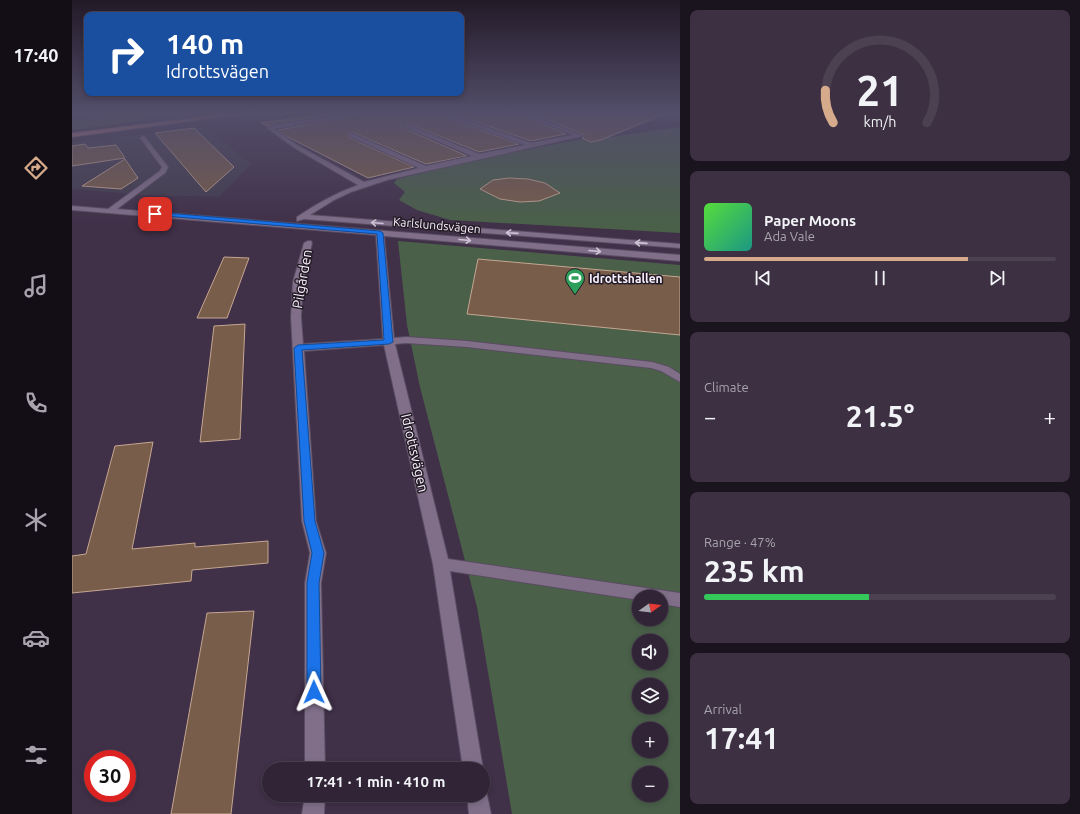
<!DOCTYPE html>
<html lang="en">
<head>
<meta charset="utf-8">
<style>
	body { margin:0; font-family:Ubuntu,sans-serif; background:#3c3042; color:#f1f3f6; height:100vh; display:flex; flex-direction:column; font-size:15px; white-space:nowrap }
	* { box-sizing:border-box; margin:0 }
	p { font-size:13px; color:#a8a4ad }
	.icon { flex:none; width:22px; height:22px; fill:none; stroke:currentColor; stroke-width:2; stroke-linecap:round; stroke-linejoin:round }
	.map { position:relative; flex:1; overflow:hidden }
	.sheet { display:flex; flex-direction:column; gap:10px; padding:10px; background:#1a141e; width:400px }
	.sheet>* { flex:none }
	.top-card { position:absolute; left:12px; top:12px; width:380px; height:84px; border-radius:8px; box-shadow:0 2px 6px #0003,0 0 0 1px #4b4151; background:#1a4fa0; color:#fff; overflow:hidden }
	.needle { width:26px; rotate:76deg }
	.tools { position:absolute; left:560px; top:590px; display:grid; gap:8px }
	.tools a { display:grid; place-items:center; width:36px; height:36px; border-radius:50%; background:#302436; box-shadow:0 2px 6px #0003,0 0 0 1px #4b4151; font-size:20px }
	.speed { position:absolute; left:12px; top:750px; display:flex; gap:8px; font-size:20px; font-weight:700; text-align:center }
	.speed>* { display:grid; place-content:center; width:52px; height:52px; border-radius:50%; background:#302436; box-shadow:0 2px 6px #0003,0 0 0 1px #4b4151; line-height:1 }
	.speed .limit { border:6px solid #d22; background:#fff; color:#111 }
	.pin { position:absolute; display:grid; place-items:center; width:34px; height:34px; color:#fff; margin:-17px; border-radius:8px; box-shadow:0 2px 6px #0006 }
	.me { position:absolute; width:44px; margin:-22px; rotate:359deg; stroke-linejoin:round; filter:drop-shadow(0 0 3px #0008) }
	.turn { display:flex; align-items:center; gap:14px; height:84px; padding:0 16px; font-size:18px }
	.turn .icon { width:52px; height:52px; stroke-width:2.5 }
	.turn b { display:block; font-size:28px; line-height:34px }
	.big { font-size:30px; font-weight:700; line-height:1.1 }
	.sheet .card { flex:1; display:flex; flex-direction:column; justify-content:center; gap:6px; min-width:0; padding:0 14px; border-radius:8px; background:#3c3042 }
	.sheet .dial { align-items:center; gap:0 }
	.dial svg { height:104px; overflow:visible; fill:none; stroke:#4b4151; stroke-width:7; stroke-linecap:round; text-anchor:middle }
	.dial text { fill:#f1f3f6; stroke:none }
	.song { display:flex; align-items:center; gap:12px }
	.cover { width:48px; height:48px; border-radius:6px; background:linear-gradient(135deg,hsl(110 70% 55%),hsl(170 70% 35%)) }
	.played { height:4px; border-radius:2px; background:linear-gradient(90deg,#d6ab8b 75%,#4b4151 75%) }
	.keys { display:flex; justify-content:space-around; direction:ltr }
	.heat { display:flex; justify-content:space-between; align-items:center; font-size:22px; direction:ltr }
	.charge { height:6px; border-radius:3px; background:linear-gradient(90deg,#34c759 47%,#4b4151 0) }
	.trip { position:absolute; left:190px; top:762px; width:228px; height:40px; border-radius:20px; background:#302436; box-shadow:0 2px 6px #0003,0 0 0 1px #4b4151; font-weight:700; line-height:40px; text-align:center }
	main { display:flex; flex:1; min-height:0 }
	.menu { display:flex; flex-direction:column; width:72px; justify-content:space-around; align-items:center; background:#130e16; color:#a8a4ad }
	.menu .icon { width:28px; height:28px }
	.menu .selected { color:#d6ab8b }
	.menu b { font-size:18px; color:#f1f3f6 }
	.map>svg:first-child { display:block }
	.commercial { fill:#423c4d }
	.green { fill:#4a6049; fill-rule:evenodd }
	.building { fill:#785d4a; stroke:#c5a792 }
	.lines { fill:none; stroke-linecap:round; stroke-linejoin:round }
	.minor-casing { stroke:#594c60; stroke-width:2 }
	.major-casing { stroke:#594c60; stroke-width:2 }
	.minor { fill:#816f8a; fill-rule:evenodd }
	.major { fill:#c78080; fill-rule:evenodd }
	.oneway { stroke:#cfc4d5 }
	.route { fill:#1a73e8; stroke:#114b97 }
	.labels { text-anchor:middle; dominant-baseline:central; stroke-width:3; stroke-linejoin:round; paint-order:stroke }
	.far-street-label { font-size:12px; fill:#f9f1fd; stroke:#231c27 }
	.far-poi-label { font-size:12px; font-weight:bold; fill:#f9f1fd; stroke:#231c27; text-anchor:start }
	.street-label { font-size:14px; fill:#f9f1fd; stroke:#231c27 }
</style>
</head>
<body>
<main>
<nav class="menu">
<b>17:40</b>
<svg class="icon selected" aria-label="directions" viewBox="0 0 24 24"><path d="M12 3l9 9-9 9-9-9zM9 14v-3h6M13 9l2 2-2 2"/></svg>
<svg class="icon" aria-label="music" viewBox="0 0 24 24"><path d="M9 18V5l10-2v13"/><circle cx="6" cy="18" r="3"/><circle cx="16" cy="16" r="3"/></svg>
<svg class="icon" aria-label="phone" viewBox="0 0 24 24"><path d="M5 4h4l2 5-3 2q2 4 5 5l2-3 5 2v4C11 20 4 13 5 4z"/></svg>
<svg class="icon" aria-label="climate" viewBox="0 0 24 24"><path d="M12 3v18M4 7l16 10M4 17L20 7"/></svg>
<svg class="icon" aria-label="car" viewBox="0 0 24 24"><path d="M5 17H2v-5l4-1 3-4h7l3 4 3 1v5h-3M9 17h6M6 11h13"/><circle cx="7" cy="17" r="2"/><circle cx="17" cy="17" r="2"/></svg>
<svg class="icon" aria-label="filters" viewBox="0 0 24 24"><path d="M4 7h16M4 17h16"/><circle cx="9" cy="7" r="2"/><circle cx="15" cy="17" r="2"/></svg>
</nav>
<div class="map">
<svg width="608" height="814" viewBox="0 0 608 814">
	<rect width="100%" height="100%" fill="#403048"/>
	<path class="commercial" d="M 133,127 L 179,164 L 147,197 L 72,195 L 0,189 L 0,142 Z"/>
	<g class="green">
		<path d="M 37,112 L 80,112 L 75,119 L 66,121 L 0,130 L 0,121 L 40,116 Z"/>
		<path d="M 608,127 L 608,233 L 378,220 L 345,210 L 327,200 L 333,192 L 322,183 L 325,179 L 418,157 L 509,139 L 524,136 L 540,137 Z"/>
		<path d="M 326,241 L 608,265 L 608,814 L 440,814 L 405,607 L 348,387 L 335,325 ZM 567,597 L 589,597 L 589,619 L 567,619 ZM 567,641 L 589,641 L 589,663 L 567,663 ZM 567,685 L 589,685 L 589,707 L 567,707 ZM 567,729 L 589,729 L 589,751 L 567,751 ZM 567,773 L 589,773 L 589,795 L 567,795 Z"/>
	</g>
	<g class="building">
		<path d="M 268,112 L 278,112 L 206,123 L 196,126 L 189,123 Z"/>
		<path d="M 307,112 L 445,112 L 494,134 L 459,141 L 384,115 L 378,115 L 378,119 L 447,144 L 407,152 L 335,123 L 329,123 L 329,127 L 395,156 L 354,164 L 282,133 L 276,133 L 276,137 L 342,167 L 296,178 L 214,136 L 206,130 Z"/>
		<path d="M 458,112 L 595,112 L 595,113 L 529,140 L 519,142 L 510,138 L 512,137 L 512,135 Z"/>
		<path d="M 122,128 L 162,167 L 134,192 L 83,133 Z"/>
		<path d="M 13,144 L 16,148 L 44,145 L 53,158 L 0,166 L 0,146 Z"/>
		<path d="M 53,159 L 66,178 L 49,189 L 10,186 Z"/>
		<path d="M 437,178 L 456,179 L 473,183 L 488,193 L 467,201 L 448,202 L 428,199 L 408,189 L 421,180 Z"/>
		<path d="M 152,257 L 177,258 L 155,318 L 125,318 Z"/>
		<path d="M 406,259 L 608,277 L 608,335 L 395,314 Z"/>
		<path d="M 173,324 L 168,439 L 128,442 L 142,326 Z"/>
		<path d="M 81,442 L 60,549 L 123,543 L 123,547 L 196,541 L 196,563 L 120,570 L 119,581 L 0,593 L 0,556 L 14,554 L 43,446 Z"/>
		<path d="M 182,611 L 159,814 L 99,814 L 135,613 Z"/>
	</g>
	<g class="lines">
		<g class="minor-casing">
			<g id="minor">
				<path d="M 291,112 L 306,112 L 202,129 L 225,145 L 292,182 L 347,168 L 277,136 L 277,134 L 281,134 L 354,166 L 400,156 L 330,126 L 330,124 L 334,124 L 407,154 L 453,145 L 379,118 L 379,116 L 383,116 L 459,143 L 501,135 L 446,112 L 453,112 L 511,136 L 315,180 L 279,192 L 262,200 L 238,215 L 608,244 L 608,248 L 232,219 L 225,221 L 225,217 C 244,204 264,193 286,185 L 221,147 L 195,128 L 206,124 Z"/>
				<path d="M 71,136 L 73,137 L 96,167 L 93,173 L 45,209 L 608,255 L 608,261 L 312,236 L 322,338 L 334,337 L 395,341 L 580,362 L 597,367 L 608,374 L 608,382 L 589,371 L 579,368 L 395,347 L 334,343 L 323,344 L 376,559 L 608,593 L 608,607 L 589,604 L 589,597 L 567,597 L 567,600 L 378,571 L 411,769 L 391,769 L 361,564 L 312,345 L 232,351 L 244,521 L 254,553 L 249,583 L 253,769 L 233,769 L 233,583 L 238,553 L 230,521 L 219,317 L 221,282 L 232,243 L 236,241 L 239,241 L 240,243 L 231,282 L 229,317 L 231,344 L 311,339 L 304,235 L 0,210 L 0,206 L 36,209 L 88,171 L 90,167 L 68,138 Z"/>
				<path d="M 411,787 L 415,795 L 419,814 L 397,814 L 395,795 L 411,795 Z"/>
				<path d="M 233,795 L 253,795 L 252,814 L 230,814 Z"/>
			</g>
		</g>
		<g class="major-casing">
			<path id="major" d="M 171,112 L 188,112 L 0,137 L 0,133 Z"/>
		</g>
		<use href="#minor" class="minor"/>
		<use href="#major" class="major"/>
	</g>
	<defs><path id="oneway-shaft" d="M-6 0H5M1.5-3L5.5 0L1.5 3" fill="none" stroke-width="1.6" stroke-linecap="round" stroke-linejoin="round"/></defs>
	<g class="oneway">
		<use href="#oneway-shaft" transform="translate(305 223) rotate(-175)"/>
		<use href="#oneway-shaft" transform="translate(440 233) rotate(-176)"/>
		<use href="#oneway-shaft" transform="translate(393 240) rotate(5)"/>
		<use href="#oneway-shaft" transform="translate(569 243) rotate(-176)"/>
		<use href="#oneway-shaft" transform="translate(523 251) rotate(5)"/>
	</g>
	<linearGradient id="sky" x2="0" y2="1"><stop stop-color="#231a28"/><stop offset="0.5" stop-color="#534e6a"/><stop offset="1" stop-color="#534e6a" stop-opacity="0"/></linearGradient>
	<rect width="608" height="226" fill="url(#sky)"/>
	<path class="route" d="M 83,212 L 308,231 L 311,233 L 321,342 L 317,344 L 230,350 L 243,521 L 252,553 L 247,583 L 249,692 L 247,696 L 242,698 L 237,696 L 235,692 L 235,583 L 240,553 L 232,521 L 222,348 L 226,345 L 312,340 L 305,234 L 81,215 L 80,214 Z"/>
	<defs>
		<g id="stadium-pin" transform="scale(1)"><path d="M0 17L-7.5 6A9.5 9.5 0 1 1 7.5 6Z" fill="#2e9e5b" stroke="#231c27"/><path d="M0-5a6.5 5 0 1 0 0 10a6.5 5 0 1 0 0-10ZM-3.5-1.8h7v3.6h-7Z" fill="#fff"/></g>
	</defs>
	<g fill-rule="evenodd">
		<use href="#stadium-pin" x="503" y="278"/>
	</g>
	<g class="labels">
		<g class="far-street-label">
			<text transform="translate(365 225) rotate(5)">Karlslundsvägen</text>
		</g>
		<g class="far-poi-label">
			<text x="517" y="278">Idrottshallen</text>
		</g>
		<g class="street-label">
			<text transform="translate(230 279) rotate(-80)">Pilgården</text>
			<text transform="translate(343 453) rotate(77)">Idrottsvägen</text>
		</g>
	</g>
</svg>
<div class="tools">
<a><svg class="needle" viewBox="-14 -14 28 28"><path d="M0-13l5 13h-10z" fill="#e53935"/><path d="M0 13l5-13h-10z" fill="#a8a4ad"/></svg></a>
<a><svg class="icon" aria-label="sound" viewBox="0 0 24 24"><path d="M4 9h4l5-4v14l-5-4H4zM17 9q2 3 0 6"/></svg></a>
<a><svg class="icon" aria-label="layers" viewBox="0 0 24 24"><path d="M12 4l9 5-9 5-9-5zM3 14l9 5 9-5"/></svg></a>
<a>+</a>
<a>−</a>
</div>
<div class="speed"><div class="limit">30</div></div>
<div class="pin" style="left:83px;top:214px;background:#d93025"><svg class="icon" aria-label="arrive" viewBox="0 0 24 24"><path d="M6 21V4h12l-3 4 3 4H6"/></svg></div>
<svg class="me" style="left:242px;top:692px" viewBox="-20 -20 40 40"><path d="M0-17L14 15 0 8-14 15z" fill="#1a73e8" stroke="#fff" stroke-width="4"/></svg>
<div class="trip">17:41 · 1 min · 410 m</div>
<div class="top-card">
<div class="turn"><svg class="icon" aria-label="right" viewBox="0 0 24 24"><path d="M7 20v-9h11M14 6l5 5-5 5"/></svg><div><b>140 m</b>Idrottsvägen</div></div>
</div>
</div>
<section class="sheet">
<div class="card dial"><svg viewBox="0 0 100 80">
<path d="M14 69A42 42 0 1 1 86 69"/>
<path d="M14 69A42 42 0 0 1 8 44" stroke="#d6ab8b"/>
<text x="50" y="56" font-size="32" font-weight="700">21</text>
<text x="50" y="72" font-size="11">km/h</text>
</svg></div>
<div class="card">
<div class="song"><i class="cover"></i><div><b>Paper Moons</b><p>Ada Vale</p></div></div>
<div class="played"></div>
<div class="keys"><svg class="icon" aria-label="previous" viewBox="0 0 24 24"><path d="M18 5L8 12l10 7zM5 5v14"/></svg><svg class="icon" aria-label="pause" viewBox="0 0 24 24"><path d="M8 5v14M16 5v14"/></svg><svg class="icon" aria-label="next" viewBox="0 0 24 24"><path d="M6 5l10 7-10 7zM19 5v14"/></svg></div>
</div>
<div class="card"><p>Climate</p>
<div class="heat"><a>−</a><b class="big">21.5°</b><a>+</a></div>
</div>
<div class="card"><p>Range · 47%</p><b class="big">235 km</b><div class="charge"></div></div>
<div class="card"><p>Arrival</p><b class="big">17:41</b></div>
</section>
</main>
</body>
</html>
